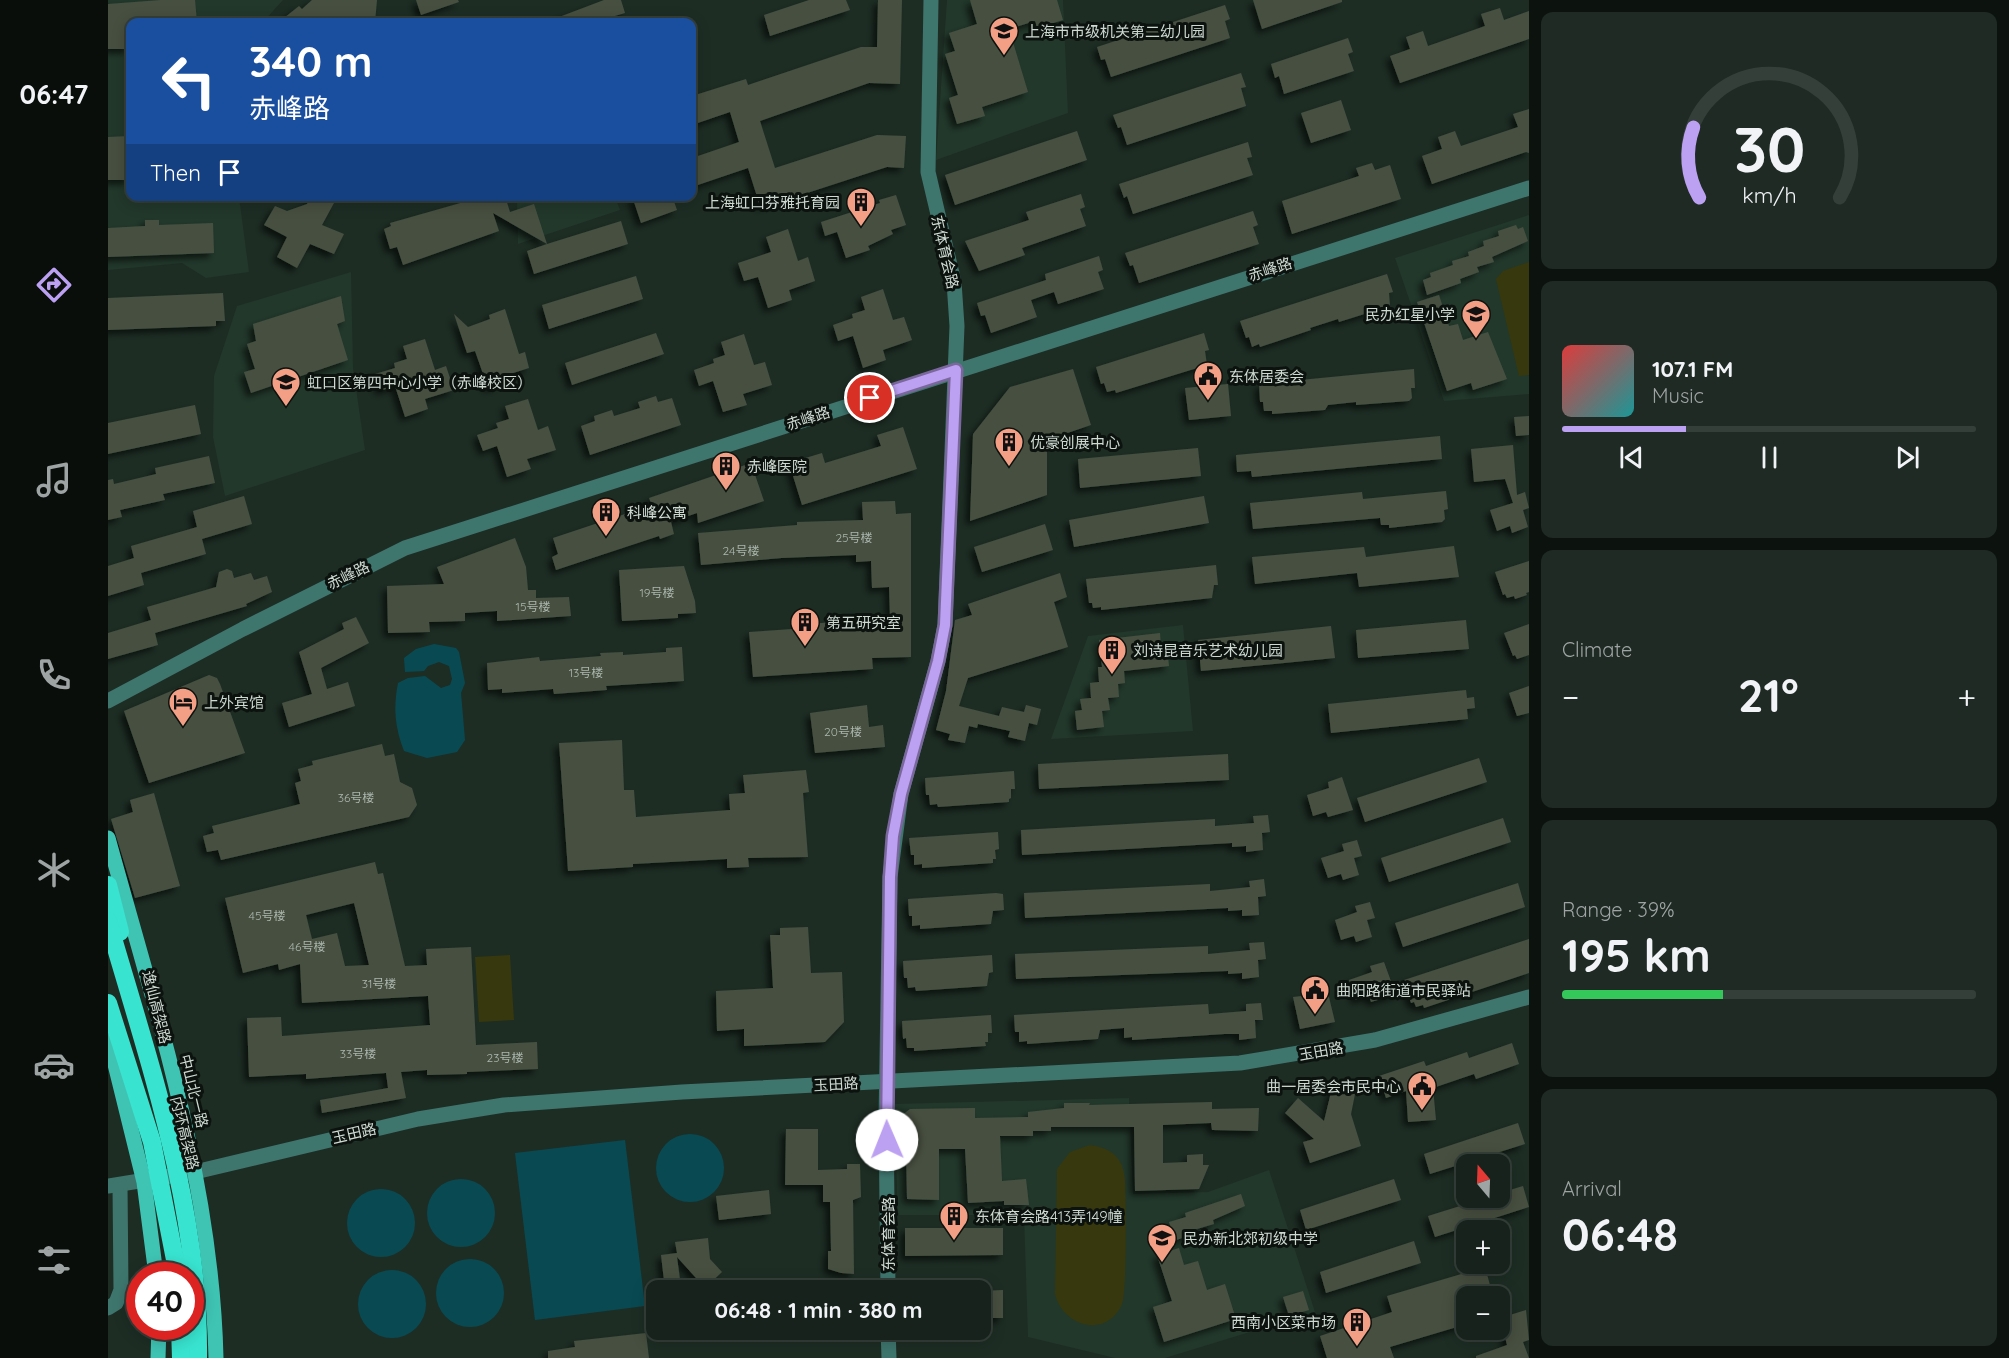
<!DOCTYPE html>
<html lang="en">
<head>
<meta charset="utf-8">
<style>
	body { margin:0; font-family:Quicksand,"Noto Sans SC",sans-serif; background:#1f2a24; color:#f1f3f6; height:100vh; display:flex; flex-direction:column; font-size:22px; white-space:nowrap }
	* { box-sizing:border-box; margin:0 }
	p { font-size:20px; color:#9ea4a3 }
	.icon { flex:none; width:33px; height:33px; fill:none; stroke:currentColor; stroke-width:2; stroke-linecap:round; stroke-linejoin:round }
	.map { position:relative; flex:1; overflow:hidden }
	.details { display:flex; flex-direction:column; gap:12px; padding:12px; background:#0c130f; width:480px }
	.details>* { flex:none }
	.hud { position:absolute; left:18px; top:18px; width:570px; height:183px; border-radius:12px; box-shadow:0 3px 15px #0003,0 0 0 2px #353f3a; background:#1a4fa0; color:#fff; overflow:hidden }
	.needle { width:39px; rotate:341deg }
	.tools { position:absolute; left:1348px; top:1154px; display:grid; gap:12px }
	.tools a { display:grid; place-items:center; width:54px; height:54px; border-radius:12px; background:#16221b; box-shadow:0 3px 15px #0003,0 0 0 2px #353f3a; font-size:30px }
	.speed { position:absolute; left:18px; top:1262px; display:flex; gap:12px; font-size:30px; font-weight:700; text-align:center }
	.speed>* { display:grid; place-content:center; width:78px; height:78px; border-radius:50%; background:#16221b; box-shadow:0 3px 15px #0003,0 0 0 2px #353f3a; line-height:1 }
	.speed .limit { border:9px solid #d22; background:#fff; color:#111 }
	.pin { position:absolute; display:grid; place-items:center; width:51px; height:51px; color:#fff; margin:-26px; border:3px solid #fff; border-radius:50%; box-shadow:0 2px 6px #0007 }
	.me { position:absolute; width:66px; margin:-33px; rotate:359deg; stroke-linejoin:round; filter:drop-shadow(0 0 4px #0008) }
	.turn { display:flex; align-items:center; gap:21px; height:126px; padding:0 24px; font-size:27px }
	.turn .icon { width:78px; height:78px; stroke-width:2.5 }
	.turn b { display:block; font-size:42px; line-height:51px }
	.then { display:flex; align-items:center; height:57px; padding:0 24px; background:#0003; gap:12px; font-size:22px }
	.big { font-size:45px; font-weight:700; line-height:1.1 }
	.details .tile { flex:1; display:flex; flex-direction:column; justify-content:center; gap:9px; min-width:0; padding:0 21px; border-radius:12px; background:#1f2a24 }
	.details .dial { align-items:center; gap:0 }
	.dial svg { height:156px; overflow:visible; fill:none; stroke:#353f3a; stroke-width:7; stroke-linecap:round; text-anchor:middle }
	.dial text { fill:#f1f3f6; stroke:none }
	.song { display:flex; align-items:center; gap:18px }
	.cover { width:72px; height:72px; border-radius:9px; background:linear-gradient(135deg,hsl(0 70% 55%),hsl(180 70% 35%)) }
	.played { height:6px; border-radius:3px; background:linear-gradient(90deg,#bca0f2 30%,#353f3a 30%) }
	.keys { display:flex; justify-content:space-around; direction:ltr }
	.heat { display:flex; justify-content:space-between; align-items:center; font-size:33px; direction:ltr }
	.charge { height:9px; border-radius:4px; background:linear-gradient(90deg,#34c759 39%,#353f3a 0) }
	.trip { position:absolute; left:538px; top:1280px; width:345px; height:60px; border-radius:12px; background:#16221b; box-shadow:0 3px 15px #0003,0 0 0 2px #353f3a; font-weight:700; line-height:60px; text-align:center }
	main { display:flex; flex:1; min-height:0 }
	.tab-bar { display:flex; flex-direction:column; width:108px; justify-content:space-around; align-items:center; background:#090e0b; color:#9ea4a3 }
	.tab-bar .icon { width:42px; height:42px }
	.tab-bar .selected { color:#bca0f2 }
	.tab-bar b { font-size:27px; color:#f1f3f6 }
	.map>svg:first-child { display:block }
	.built { fill:#22382b }
	.green { fill:#37380d }
	.water { fill:#094a52 }
	.building { fill:#465041; fill-rule:evenodd; filter:url(#shadow) }
	.lines { fill:none; stroke-linecap:round; stroke-linejoin:round }
	.minor { stroke:#3e766e; stroke-width:15 }
	.major { stroke:#3fc4b4; stroke-width:15 }
	.highway { stroke:#38e3cf; stroke-width:18 }
	.route-casing { stroke:#7a689d; stroke-width:15 }
	.route { stroke:#bca0f2; stroke-width:10 }
	.labels { text-anchor:middle; dominant-baseline:central; stroke-width:6; stroke-linejoin:round; paint-order:stroke }
	.number-label { font-size:12px; fill:#adb7ae }
	.poi-label { font-size:15px; fill:#cfd9d2; stroke:#0c130f; text-anchor:start }
	.street-label { font-size:15px; fill:#cfd9d2; stroke:#0c130f }
</style>
</head>
<body>
<main>
<nav class="tab-bar">
<b>06:47</b>
<svg class="icon selected" aria-label="directions" viewBox="0 0 24 24"><path d="M12 3l9 9-9 9-9-9zM9 14v-3h6M13 9l2 2-2 2"/></svg>
<svg class="icon" aria-label="music" viewBox="0 0 24 24"><path d="M9 18V5l10-2v13"/><circle cx="6" cy="18" r="3"/><circle cx="16" cy="16" r="3"/></svg>
<svg class="icon" aria-label="phone" viewBox="0 0 24 24"><path d="M5 4h4l2 5-3 2q2 4 5 5l2-3 5 2v4C11 20 4 13 5 4z"/></svg>
<svg class="icon" aria-label="climate" viewBox="0 0 24 24"><path d="M12 3v18M4 7l16 10M4 17L20 7"/></svg>
<svg class="icon" aria-label="car" viewBox="0 0 24 24"><path d="M5 17H2v-5l4-1 3-4h7l3 4 3 1v5h-3M9 17h6M6 11h13"/><circle cx="7" cy="17" r="2"/><circle cx="17" cy="17" r="2"/></svg>
<svg class="icon" aria-label="filters" viewBox="0 0 24 24"><path d="M4 7h16M4 17h16"/><circle cx="9" cy="7" r="2"/><circle cx="15" cy="17" r="2"/></svg>
</nav>
<div class="map">
<svg width="1421" height="1358" viewBox="0 0 1421 1358">
	<defs>
		<filter id="shadow"><feDropShadow dx="-4.5" dy="4.5" stdDeviation="3" flood-color="#0009"/></filter>
	</defs>
	<rect width="100%" height="100%" fill="#1d2d24"/>
	<g class="built">
		<path d="M 0,0 L 175,0 L 155,22 L 22,22 L 22,196 L 131,197 L 141,272 L 98,278 L 74,263 L 0,270 Z"/>
		<path d="M 839,0 L 955,0 L 960,113 L 828,160 Z"/>
		<path d="M 409,197 L 507,197 L 512,210 L 410,244 Z"/>
		<path d="M 1421,215 L 1421,394 L 1336,401 L 1287,258 Z"/>
		<path d="M 243,272 L 245,368 L 257,450 L 117,496 L 105,437 L 106,376 L 129,306 Z"/>
		<path d="M 1075,625 L 1085,731 L 943,739 L 980,636 Z"/>
		<path d="M 1021,1098 L 1025,1194 L 1100,1192 L 1161,1170 L 1207,1312 L 1057,1358 L 1007,1358 L 920,1337 L 916,1215 L 790,1215 L 786,1104 Z"/>
	</g>
	<g class="green">
		<path d="M 1421,262 L 1421,375 L 1411,376 L 1388,279 L 1395,271 Z"/>
		<path d="M 402,955 L 406,1020 L 371,1022 L 367,957 Z"/>
		<path d="M 982,1145 C 993,1147 1003,1149 1010,1159 C 1015,1165 1016,1173 1017,1180 C 1018,1199 1019,1290 1014,1304 C 999,1339 955,1327 947,1294 L 949,1169 L 962,1152 Z"/>
	</g>
	<g class="water">
		<path d="M 326,644 L 348,648 L 351,652 L 357,683 L 353,693 L 357,740 L 349,752 L 319,758 L 296,751 C 287,728 285,708 290,683 L 300,678 L 317,676 L 333,688 L 342,685 L 344,679 L 341,666 L 331,662 L 320,666 L 316,671 L 297,672 L 296,658 L 308,649 Z"/>
		<circle cx="582" cy="1168" r="34"/>
		<path d="M 517,1140 L 537,1306 L 427,1320 L 407,1153 Z"/>
		<circle cx="353" cy="1213" r="34"/>
		<circle cx="273" cy="1223" r="34"/>
		<circle cx="362" cy="1293" r="34"/>
		<circle cx="284" cy="1304" r="34"/>
	</g>
	<g class="building">
		<path d="M 53,0 L 87,0 L 89,22 L 22,22 L 22,49 L 0,49 L 0,4 Z"/>
		<path d="M 204,0 L 269,0 L 267,22 L 171,22 L 191,6 L 194,9 Z"/>
		<path d="M 308,0 L 350,0 L 351,2 L 313,15 Z"/>
		<path d="M 496,0 L 513,0 L 517,13 L 500,18 L 502,22 L 438,22 Z"/>
		<path d="M 701,0 L 738,0 L 742,10 L 662,36 L 656,15 Z"/>
		<path d="M 770,0 L 794,0 L 792,84 L 761,83 L 652,121 L 667,168 L 769,135 L 798,136 L 796,168 L 779,167 L 690,196 L 689,194 L 652,206 L 640,168 L 584,187 L 584,158 L 631,142 L 622,112 L 584,125 L 584,96 L 638,79 L 640,85 L 753,47 L 769,47 Z"/>
		<path d="M 862,0 L 949,0 L 955,20 L 929,28 L 927,21 L 901,29 L 920,92 L 874,107 L 877,116 L 849,124 L 841,98 L 850,95 L 837,54 L 847,51 L 841,33 L 869,24 Z"/>
		<path d="M 1145,0 L 1234,0 L 1234,2 L 1154,29 Z"/>
		<path d="M 1117,5 L 1122,19 L 1117,21 L 1122,38 L 1003,77 L 997,59 L 993,60 L 989,47 Z"/>
		<path d="M 1392,8 L 1396,20 L 1421,11 L 1421,39 L 1292,83 L 1282,56 L 1302,49 L 1298,37 L 1315,31 L 1320,46 L 1377,26 L 1373,14 Z"/>
		<path d="M 1240,38 L 1245,52 L 1240,54 L 1246,71 L 1176,94 L 1171,76 L 1167,78 L 1163,64 Z"/>
		<path d="M 1133,73 L 1138,87 L 1133,88 L 1138,106 L 1019,145 L 1013,127 L 1010,128 L 1005,115 Z"/>
		<path d="M 1233,100 L 1243,130 L 1203,143 L 1193,113 Z"/>
		<path d="M 1421,109 L 1421,153 L 1418,152 L 1324,184 L 1314,156 L 1334,149 L 1330,137 L 1347,131 L 1353,146 L 1410,127 L 1405,114 Z"/>
		<path d="M 969,131 L 979,160 L 847,205 L 837,175 Z"/>
		<path d="M 22,136 L 22,180 L 0,180 L 0,137 Z"/>
		<path d="M 1140,142 L 1144,157 L 1139,158 L 1145,175 L 1025,214 L 1019,196 L 1016,198 L 1011,184 Z"/>
		<path d="M 1264,163 L 1267,170 L 1282,165 L 1293,199 L 1184,234 L 1174,201 L 1251,176 L 1248,168 Z"/>
		<path d="M 973,194 L 977,207 L 972,209 L 978,226 L 914,248 L 917,255 L 871,271 L 857,241 L 921,220 L 918,212 Z"/>
		<path d="M 788,195 L 798,225 L 783,230 L 785,234 L 760,246 L 762,250 L 738,258 L 729,232 L 717,236 L 713,222 L 772,203 L 771,200 Z"/>
		<path d="M 203,196 L 226,203 L 214,225 L 236,234 L 226,254 L 202,244 L 189,268 L 169,257 L 179,237 L 156,225 L 167,206 L 179,211 L 199,204 Z"/>
		<path d="M 357,196 L 397,196 L 402,212 L 426,204 L 439,244 L 513,221 L 520,244 L 426,274 L 419,251 L 439,244 L 385,213 L 391,231 L 295,265 L 289,247 L 282,249 L 276,229 L 283,226 L 282,223 L 363,200 Z"/>
		<path d="M 524,196 L 564,196 L 569,210 L 533,223 Z"/>
		<path d="M 1145,211 L 1150,225 L 1145,227 L 1151,244 L 1031,283 L 1025,265 L 1022,266 L 1017,253 Z"/>
		<path d="M 37,220 L 51,220 L 51,225 L 105,223 L 106,253 L 0,257 L 0,228 L 37,226 Z"/>
		<path d="M 1408,225 L 1410,229 L 1415,227 L 1420,241 L 1384,257 L 1386,262 L 1369,267 L 1371,272 L 1352,279 L 1353,283 L 1319,295 L 1315,280 L 1323,277 L 1322,273 L 1345,265 L 1344,261 L 1361,256 L 1360,252 L 1376,246 L 1375,241 L 1391,236 L 1390,231 Z"/>
		<path d="M 680,229 L 690,261 L 700,257 L 707,281 L 681,290 L 684,300 L 660,308 L 650,277 L 636,281 L 630,263 L 663,252 L 658,237 Z"/>
		<path d="M 991,256 L 995,270 L 990,272 L 996,289 L 950,304 L 946,292 L 923,300 L 929,317 L 883,333 L 877,315 L 873,316 L 869,303 L 938,280 L 937,274 Z"/>
		<path d="M 1279,274 L 1285,292 L 1281,293 L 1282,306 L 1231,322 L 1230,319 L 1202,328 L 1203,330 L 1152,347 L 1151,344 L 1144,347 L 1141,337 L 1138,338 L 1132,321 Z"/>
		<path d="M 528,276 L 535,299 L 441,329 L 434,305 Z"/>
		<path d="M 775,289 L 785,320 L 796,317 L 804,340 L 775,350 L 778,360 L 755,368 L 745,336 L 730,341 L 725,325 L 745,318 L 744,314 L 757,310 L 753,297 Z"/>
		<path d="M 115,293 L 117,321 L 108,321 L 108,326 L 0,330 L 0,298 Z"/>
		<path d="M 1331,295 L 1341,326 L 1350,324 L 1355,340 L 1380,332 L 1399,379 L 1365,390 L 1363,383 L 1339,391 L 1309,302 Z"/>
		<path d="M 233,296 L 237,321 L 229,324 L 240,360 L 143,393 L 136,372 L 147,369 L 139,344 L 148,341 L 145,324 Z"/>
		<path d="M 397,309 L 411,354 L 417,352 L 421,368 L 389,378 L 391,385 L 380,388 L 367,351 L 359,353 L 346,314 L 360,327 L 382,319 L 381,315 Z"/>
		<path d="M 548,333 L 556,354 L 464,385 L 457,363 Z"/>
		<path d="M 1096,333 L 1101,350 L 1097,351 L 1099,365 L 1008,393 L 1007,390 L 999,392 L 996,383 L 993,384 L 988,367 Z"/>
		<path d="M 636,334 L 646,365 L 657,362 L 664,385 L 635,394 L 639,405 L 615,412 L 605,381 L 591,386 L 586,370 L 606,363 L 605,359 L 617,355 L 613,342 Z"/>
		<path d="M 317,339 L 327,370 L 338,366 L 346,390 L 317,399 L 320,409 L 297,417 L 287,386 L 272,391 L 267,374 L 287,368 L 286,363 L 299,359 L 295,346 Z"/>
		<path d="M 965,369 L 983,425 L 939,440 L 939,495 L 862,521 L 865,434 L 902,387 Z"/>
		<path d="M 1306,369 L 1307,388 L 1303,388 L 1304,398 L 1301,401 L 1248,405 L 1248,402 L 1220,405 L 1217,410 L 1164,414 L 1164,411 L 1156,411 L 1155,402 L 1152,402 L 1151,384 Z"/>
		<path d="M 1120,384 L 1123,416 L 1081,420 L 1077,388 Z"/>
		<path d="M 548,396 L 550,402 L 564,398 L 573,425 L 482,455 L 473,426 L 487,421 L 486,416 L 504,410 L 506,416 L 532,408 L 530,402 Z"/>
		<path d="M 420,399 L 430,430 L 440,426 L 448,450 L 419,459 L 423,469 L 399,477 L 389,446 L 375,451 L 369,435 L 390,428 L 388,423 L 401,419 L 397,406 Z"/>
		<path d="M 87,405 L 93,434 L 0,454 L 0,423 Z"/>
		<path d="M 1421,416 L 1421,435 L 1408,436 L 1406,417 Z"/>
		<path d="M 795,427 L 809,469 L 694,505 L 681,463 L 714,453 L 717,463 L 773,446 L 769,435 Z"/>
		<path d="M 1332,436 L 1334,459 L 1144,477 L 1143,471 L 1129,472 L 1128,455 Z"/>
		<path d="M 1405,445 L 1409,495 L 1417,492 L 1421,508 L 1415,510 L 1420,527 L 1404,533 L 1402,526 L 1389,531 L 1382,510 L 1405,503 L 1397,479 L 1366,482 L 1363,449 Z"/>
		<path d="M 1090,448 L 1093,476 L 972,488 L 970,459 Z"/>
		<path d="M 101,456 L 107,483 L 55,494 L 57,500 L 12,510 L 14,517 L 0,520 L 0,480 L 5,479 L 6,484 L 48,474 L 47,468 Z"/>
		<path d="M 643,463 L 656,501 L 590,523 L 589,513 L 563,522 L 566,534 L 552,539 L 551,536 L 448,570 L 444,557 L 450,554 L 445,538 L 538,507 L 537,504 L 543,503 L 541,498 Z"/>
		<path d="M 1338,491 L 1340,509 L 1336,510 L 1337,519 L 1334,522 L 1281,528 L 1281,525 L 1273,525 L 1272,518 L 1145,529 L 1142,503 L 1254,492 L 1255,499 Z"/>
		<path d="M 136,496 L 144,524 L 94,539 L 98,554 L 33,573 L 36,585 L 0,596 L 0,566 L 26,558 L 23,546 L 89,527 L 85,511 Z"/>
		<path d="M 1096,496 L 1101,523 L 966,547 L 961,520 Z"/>
		<path d="M 787,501 L 788,514 L 803,513 L 803,657 L 764,658 L 765,669 L 645,677 L 641,632 L 699,628 L 700,624 L 782,618 L 781,587 L 764,588 L 763,561 L 748,562 L 748,555 L 674,558 L 593,565 L 590,533 L 689,525 L 689,522 L 755,520 L 754,502 Z"/>
		<path d="M 937,524 L 945,550 L 874,572 L 866,547 Z"/>
		<path d="M 407,538 L 418,567 L 420,590 L 428,590 L 428,598 L 461,597 L 463,616 L 389,621 L 389,611 L 357,613 L 357,621 L 321,622 L 322,632 L 280,633 L 279,586 L 336,584 L 329,567 Z"/>
		<path d="M 1346,546 L 1351,577 L 1251,587 L 1249,573 L 1147,584 L 1144,557 L 1256,547 L 1258,557 Z"/>
		<path d="M 1421,561 L 1421,592 L 1418,593 L 1419,595 L 1407,599 L 1406,596 L 1399,598 L 1397,594 L 1395,595 L 1387,572 Z"/>
		<path d="M 1108,565 L 1110,585 L 1106,585 L 1104,598 L 993,610 L 993,607 L 985,608 L 984,603 L 981,603 L 978,579 Z"/>
		<path d="M 576,566 L 587,601 L 588,613 L 570,614 L 570,618 L 514,621 L 511,570 Z"/>
		<path d="M 119,569 L 124,571 L 126,578 L 143,573 L 146,580 L 159,576 L 164,592 L 138,604 L 139,606 L 47,633 L 50,645 L 0,659 L 0,633 L 43,620 L 39,607 L 108,587 L 111,572 Z"/>
		<path d="M 952,573 L 959,597 L 946,602 L 960,647 L 860,678 L 851,706 L 891,716 L 894,707 L 916,712 L 918,705 L 933,709 L 929,725 L 921,723 L 917,741 L 900,737 L 902,731 L 870,724 L 869,728 L 861,726 L 857,743 L 840,740 L 842,734 L 828,730 L 838,691 L 847,620 L 864,615 L 860,604 Z"/>
		<path d="M 248,617 L 261,643 L 213,668 L 219,689 L 240,682 L 247,706 L 181,727 L 174,703 L 204,694 L 191,652 L 236,629 L 234,623 Z"/>
		<path d="M 1358,620 L 1361,649 L 1250,658 L 1248,630 Z"/>
		<path d="M 1421,624 L 1421,655 L 1409,659 L 1407,655 L 1405,656 L 1396,633 Z"/>
		<path d="M 1223,626 L 1227,658 L 1093,671 L 1090,640 Z"/>
		<path d="M 1052,633 L 1053,646 L 1059,646 L 1061,666 L 1016,671 L 1017,683 L 1010,684 L 1011,697 L 1000,698 L 1002,710 L 994,711 L 996,727 L 969,730 L 967,711 L 974,710 L 972,699 L 983,698 L 982,683 L 991,682 L 990,667 L 994,667 L 991,640 Z"/>
		<path d="M 574,647 L 576,681 L 498,686 L 499,690 L 446,694 L 445,689 L 394,693 L 394,689 L 380,690 L 379,663 L 431,657 L 432,661 L 493,656 L 492,653 L 515,652 L 515,655 L 558,652 L 558,648 Z"/>
		<path d="M 101,675 L 109,678 L 112,684 L 137,753 L 41,783 L 16,711 Z"/>
		<path d="M 1421,686 L 1421,713 L 1409,716 L 1401,693 Z"/>
		<path d="M 1358,690 L 1359,698 L 1366,697 L 1367,708 L 1359,709 L 1360,719 L 1223,733 L 1220,704 Z"/>
		<path d="M 759,705 L 761,727 L 775,725 L 777,747 L 707,753 L 702,713 Z"/>
		<path d="M 514,740 L 516,790 L 526,790 L 528,817 L 622,810 L 621,794 L 637,793 L 635,775 L 698,770 L 701,792 L 695,793 L 700,857 L 640,858 L 641,867 L 619,868 L 619,859 L 525,864 L 525,867 L 460,871 L 451,743 Z"/>
		<path d="M 274,744 L 277,756 L 286,754 L 292,782 L 304,788 L 309,805 L 301,817 L 113,860 L 110,850 L 99,852 L 95,836 L 106,833 L 104,826 L 192,804 L 187,783 L 193,781 L 190,769 L 205,765 L 204,761 Z"/>
		<path d="M 1120,754 L 1121,780 L 931,789 L 930,764 Z"/>
		<path d="M 1371,758 L 1379,782 L 1257,822 L 1249,798 Z"/>
		<path d="M 906,771 L 907,789 L 903,789 L 903,798 L 901,799 L 901,802 L 830,807 L 829,804 L 822,805 L 821,795 L 818,795 L 817,778 Z"/>
		<path d="M 1234,777 L 1245,810 L 1220,817 L 1218,812 L 1205,816 L 1199,795 L 1221,788 L 1220,782 Z"/>
		<path d="M 46,793 L 72,886 L 27,898 L 3,819 L 25,812 L 22,800 Z"/>
		<path d="M 1160,815 L 1162,832 L 1154,833 L 1155,850 L 1138,852 L 1138,846 L 1124,847 L 1124,843 L 914,855 L 913,830 L 1107,819 L 1107,826 L 1146,823 L 1145,816 Z"/>
		<path d="M 1395,818 L 1403,842 L 1281,882 L 1273,858 Z"/>
		<path d="M 890,832 L 891,849 L 887,850 L 888,859 L 885,859 L 885,863 L 814,868 L 814,864 L 806,865 L 806,855 L 803,855 L 801,838 Z"/>
		<path d="M 1249,840 L 1254,856 L 1246,858 L 1251,875 L 1235,880 L 1233,874 L 1220,878 L 1213,858 L 1236,851 L 1234,844 Z"/>
		<path d="M 267,862 L 270,874 L 275,873 L 297,966 L 319,965 L 318,949 L 363,947 L 368,1045 L 429,1042 L 430,1069 L 359,1072 L 359,1074 L 319,1075 L 319,1070 L 293,1072 L 298,1098 L 214,1113 L 212,1100 L 280,1088 L 278,1073 L 198,1079 L 198,1074 L 141,1077 L 139,1018 L 173,1017 L 174,1036 L 322,1025 L 320,996 L 194,1003 L 192,964 L 171,970 L 170,964 L 135,973 L 117,898 ZM 246,903 L 261,965 L 237,966 L 229,933 L 204,939 L 198,915 Z"/>
		<path d="M 1156,879 L 1158,896 L 1150,897 L 1151,915 L 1134,916 L 1134,910 L 1120,911 L 1120,908 L 917,918 L 916,893 L 1102,884 L 1102,891 L 1142,887 L 1141,881 Z"/>
		<path d="M 1410,883 L 1417,907 L 1295,947 L 1287,923 Z"/>
		<path d="M 888,893 L 895,894 L 896,910 L 885,911 L 883,924 L 812,929 L 812,925 L 804,926 L 804,916 L 801,916 L 800,899 Z"/>
		<path d="M 1262,902 L 1267,918 L 1259,920 L 1264,937 L 1248,942 L 1246,936 L 1233,940 L 1227,920 L 1249,912 L 1247,906 Z"/>
		<path d="M 700,927 L 703,973 L 734,972 L 736,1022 L 717,1042 L 636,1046 L 636,1029 L 609,1031 L 608,991 L 665,988 L 662,935 L 672,935 L 672,928 Z"/>
		<path d="M 1421,939 L 1421,973 L 1316,1008 L 1315,1005 L 1308,1007 L 1306,1002 L 1303,1003 L 1299,991 L 1263,1002 L 1261,996 L 1248,1000 L 1241,980 L 1264,972 L 1262,966 L 1276,962 L 1284,984 Z"/>
		<path d="M 1156,942 L 1158,959 L 1150,960 L 1151,977 L 1134,979 L 1134,973 L 1120,974 L 1120,971 L 908,979 L 907,954 L 1100,946 L 1100,954 L 1142,950 L 1141,943 Z"/>
		<path d="M 884,955 L 885,972 L 881,973 L 879,986 L 808,991 L 807,987 L 800,988 L 799,978 L 796,978 L 795,961 Z"/>
		<path d="M 1220,993 L 1227,1022 L 1192,1029 L 1185,997 Z"/>
		<path d="M 1153,1003 L 1155,1020 L 1147,1020 L 1148,1038 L 1131,1040 L 1131,1034 L 1117,1034 L 1024,1040 L 1024,1037 L 1016,1038 L 1016,1028 L 992,1030 L 990,1039 L 919,1044 L 919,1041 L 911,1042 L 911,1032 L 907,1032 L 906,1015 L 1100,1004 L 1101,1014 L 1138,1011 L 1138,1004 Z"/>
		<path d="M 883,1015 L 884,1033 L 880,1033 L 880,1042 L 877,1042 L 878,1046 L 806,1051 L 806,1048 L 799,1048 L 798,1038 L 795,1039 L 794,1021 Z"/>
		<path d="M 1404,1043 L 1411,1064 L 1368,1079 L 1366,1074 L 1325,1088 L 1328,1120 L 1300,1122 L 1298,1091 L 1278,1098 L 1271,1076 L 1316,1061 L 1318,1066 L 1359,1052 L 1361,1058 Z"/>
		<path d="M 1224,1088 L 1247,1094 L 1243,1114 L 1253,1146 L 1202,1163 L 1195,1142 L 1206,1139 L 1177,1113 L 1190,1098 L 1216,1121 Z"/>
		<path d="M 1104,1102 L 1104,1109 L 1151,1108 L 1150,1131 L 1104,1130 L 1103,1123 L 1055,1125 L 1055,1163 L 1079,1162 L 1079,1155 L 1095,1154 L 1095,1165 L 1101,1165 L 1091,1189 L 1027,1191 L 1026,1127 L 943,1127 L 943,1131 L 925,1131 L 925,1136 L 892,1136 L 894,1181 L 918,1179 L 921,1205 L 896,1205 L 896,1201 L 860,1203 L 857,1149 L 831,1149 L 831,1200 L 799,1199 L 798,1147 L 794,1147 L 793,1116 L 802,1109 L 867,1108 L 867,1118 L 920,1117 L 920,1112 L 956,1108 L 956,1103 L 982,1103 L 981,1105 Z"/>
		<path d="M 1410,1123 L 1417,1144 L 1322,1174 L 1316,1154 Z"/>
		<path d="M 678,1129 L 710,1129 L 710,1170 L 739,1169 L 739,1164 L 752,1164 L 753,1197 L 745,1200 L 746,1274 L 733,1273 L 720,1269 L 720,1251 L 723,1251 L 722,1202 L 715,1202 L 715,1185 L 677,1185 Z"/>
		<path d="M 1286,1179 L 1293,1200 L 1198,1230 L 1192,1210 Z"/>
		<path d="M 1415,1186 L 1421,1207 L 1327,1237 L 1320,1216 L 1381,1197 L 1392,1197 L 1392,1193 Z"/>
		<path d="M 661,1190 L 663,1214 L 611,1220 L 608,1196 Z"/>
		<path d="M 1133,1194 L 1137,1206 L 1105,1220 L 1106,1224 L 1089,1229 L 1090,1233 L 1059,1243 L 1055,1231 L 1063,1228 L 1061,1222 L 1078,1217 L 1077,1213 Z"/>
		<path d="M 797,1228 L 895,1228 L 895,1255 L 797,1256 Z"/>
		<path d="M 600,1238 L 602,1259 L 614,1272 L 597,1288 L 569,1257 L 573,1287 L 557,1289 L 553,1255 L 569,1253 L 567,1242 Z"/>
		<path d="M 1306,1241 L 1313,1263 L 1218,1293 L 1212,1272 Z"/>
		<path d="M 1071,1248 L 1076,1265 L 1090,1261 L 1099,1290 L 1117,1284 L 1128,1319 L 1056,1342 L 1045,1307 L 1064,1301 L 1049,1255 Z"/>
		<path d="M 1377,1267 L 1385,1296 L 1359,1296 L 1359,1324 L 1282,1347 L 1286,1358 L 1219,1358 L 1212,1336 L 1284,1312 L 1279,1296 Z"/>
		<path d="M 895,1290 L 895,1318 L 873,1318 L 873,1291 Z"/>
		<path d="M 1195,1291 L 1201,1310 L 1181,1316 L 1175,1297 Z"/>
		<path d="M 1418,1310 L 1421,1340 L 1415,1342 L 1421,1358 L 1368,1358 L 1368,1356 L 1399,1345 L 1392,1318 Z"/>
		<path d="M 538,1333 L 541,1358 L 440,1358 L 440,1351 L 467,1347 L 466,1341 Z"/>
	</g>
	<g class="lines">
		<g class="minor">
			<path d="M 0,701 L 135,629 L 297,548 L 1421,188"/>
			<path d="M 0,1186 L 87,1172 L 310,1119 L 396,1105 L 574,1092 L 1132,1063 L 1267,1040 L 1421,997"/>
			<path d="M 780,1290 L 778,1119 L 782,877 L 793,794 L 830,661 L 837,625 L 849,326 L 846,282 L 820,172 L 823,0"/>
			<path d="M 0,1308 L 8,1303 L 13,1290 L 12,1185"/>
			<path d="M 780,1329 L 781,1358"/>
		</g>
		<g class="major">
			<path d="M 0,838 C 47,1009 104,1180 108,1358"/>
			<path d="M 0,1036 L 36,1182 L 48,1275"/>
			<path d="M 50,1358 L 51,1326"/>
		</g>
		<g class="highway">
			<path d="M 0,885 L 12,932"/>
			<path d="M 0,921 C 41,1063 92,1208 90,1358"/>
			<path d="M 0,1003 L 44,1142 L 70,1275"/>
			<path d="M 72,1326 L 73,1358"/>
		</g>
	</g>
	<g class="lines">
		<g class="route-casing">
			<path id="route" d="M 762,398 L 848,370 L 837,625 L 830,661 L 793,794 L 785,836 L 782,877 L 779,1140"/>
		</g>
		<use href="#route" class="route"/>
	</g>
	<defs>
		<g id="school-pin" transform="scale(1.5)"><path d="M0 17L-7.5 6A9.5 9.5 0 1 1 7.5 6Z" fill="#f39f86" stroke="#0c130f"/><path d="M0-5L7-2L0 1L-7-2ZM-4 1L0 2.5L4 1V4Q0 6-4 4Z" fill="#111"/></g>
		<g id="building-pin" transform="scale(1.5)"><path d="M0 17L-7.5 6A9.5 9.5 0 1 1 7.5 6Z" fill="#f39f86" stroke="#0c130f"/><path d="M-4-6H4V6H1V3H-1V6H-4ZM-2.5-4.3h1.7v1.8h-1.7ZM.8-4.3h1.7v1.8H.8ZM-2.5-1h1.7V.8h-1.7ZM.8-1h1.7V.8H.8Z" fill="#111"/></g>
		<g id="civic-pin" transform="scale(1.5)"><path d="M0 17L-7.5 6A9.5 9.5 0 1 1 7.5 6Z" fill="#f39f86" stroke="#0c130f"/><path d="M-.6-6.5H3V-4.5H.6V-3L4-1V1h2V6H-6V1h2V-1L-.6-3ZM-1.2 2.5V6h2.4V2.5Z" fill="#111"/></g>
		<g id="hotel-pin" transform="scale(1.5)"><path d="M0 17L-7.5 6A9.5 9.5 0 1 1 7.5 6Z" fill="#f39f86" stroke="#0c130f"/><path d="M-6-4.5h1.5V1H6V5H4.5V3h-9V5H-6ZM-4 0a1.8 1.8 0 1 1 3.6 0ZM.5 0V-2.5h3Q6-2.5 6 0Z" fill="#111"/></g>
	</defs>
	<g fill-rule="evenodd">
		<use href="#school-pin" x="896" y="31"/>
		<use href="#building-pin" x="753" y="202"/>
		<use href="#school-pin" x="1368" y="314"/>
		<use href="#civic-pin" x="1100" y="376"/>
		<use href="#school-pin" x="178" y="382"/>
		<use href="#building-pin" x="901" y="442"/>
		<use href="#building-pin" x="618" y="466"/>
		<use href="#building-pin" x="498" y="512"/>
		<use href="#building-pin" x="697" y="622"/>
		<use href="#building-pin" x="1004" y="650"/>
		<use href="#hotel-pin" x="75" y="702"/>
		<use href="#civic-pin" x="1207" y="990"/>
		<use href="#civic-pin" x="1314" y="1086"/>
		<use href="#building-pin" x="846" y="1216"/>
		<use href="#school-pin" x="1054" y="1238"/>
		<use href="#building-pin" x="1249" y="1322"/>
	</g>
	<g class="labels">
		<g class="number-label">
			<text x="746" y="537">25号楼</text>
			<text x="633" y="550">24号楼</text>
			<text x="549" y="592">19号楼</text>
			<text x="425" y="606">15号楼</text>
			<text x="478" y="672">13号楼</text>
			<text x="735" y="731">20号楼</text>
			<text x="248" y="797">36号楼</text>
			<text x="159" y="915">45号楼</text>
			<text x="199" y="946">46号楼</text>
			<text x="271" y="983">31号楼</text>
			<text x="250" y="1053">33号楼</text>
			<text x="397" y="1057">23号楼</text>
		</g>
		<g class="poi-label">
			<text x="917" y="31">上海市市级机关第二幼儿园</text>
			<text x="732" y="202" text-anchor="end">上海虹口芬雅托育园</text>
			<text x="1347" y="314" text-anchor="end">民办红星小学</text>
			<text x="1121" y="376">东体居委会</text>
			<text x="199" y="382">虹口区第四中心小学（赤峰校区）</text>
			<text x="922" y="442">优豪创展中心</text>
			<text x="639" y="466">赤峰医院</text>
			<text x="519" y="512">科峰公寓</text>
			<text x="718" y="622">第五研究室</text>
			<text x="1025" y="650">刘诗昆音乐艺术幼儿园</text>
			<text x="96" y="702">上外宾馆</text>
			<text x="1228" y="990">曲阳路街道市民驿站</text>
			<text x="1293" y="1086" text-anchor="end">曲一居委会市民中心</text>
			<text x="867" y="1216">东体育会路413弄149幢</text>
			<text x="1075" y="1238">民办新北郊初级中学</text>
			<text x="1228" y="1322" text-anchor="end">西南小区菜市场</text>
		</g>
		<g class="street-label">
			<text transform="translate(837 252) rotate(77)">东体育会路</text>
			<text transform="translate(1162 269) rotate(-18)">赤峰路</text>
			<text transform="translate(700 418) rotate(-18)">赤峰路</text>
			<text transform="translate(240 575) rotate(-26)">赤峰路</text>
			<text transform="translate(49 1007) rotate(76)">逸仙高架路</text>
			<text transform="translate(1213 1051) rotate(-10)">玉田路</text>
			<text transform="translate(728 1084) rotate(-3)">玉田路</text>
			<text transform="translate(86 1091) rotate(76)">中山北一路</text>
			<text transform="translate(77 1133) rotate(76)">内环高架路</text>
			<text transform="translate(246 1133) rotate(-13)">玉田路</text>
			<text transform="translate(780 1234) rotate(-90)">东体育会路</text>
		</g>
	</g>
</svg>
<div class="tools">
<a><svg class="needle" viewBox="-14 -14 28 28"><path d="M0-13l5 13h-10z" fill="#e53935"/><path d="M0 13l5-13h-10z" fill="#9ea4a3"/></svg></a>
<a>+</a>
<a>−</a>
</div>
<div class="speed"><div class="limit">40</div></div>
<div class="pin" style="left:762px;top:398px;background:#d93025"><svg class="icon" aria-label="arrive" viewBox="0 0 24 24"><path d="M6 21V4h12l-3 4 3 4H6"/></svg></div>
<svg class="me" style="left:779px;top:1140px" viewBox="-20 -20 40 40"><circle r="19" fill="#fff"/><path d="M0-13L10 11 0 6-10 11z" fill="#bca0f2"/></svg>
<div class="trip">06:48 · 1 min · 380 m</div>
<div class="hud">
<div class="turn"><svg class="icon" aria-label="left" viewBox="0 0 24 24"><path d="M17 20v-9H6M10 6l-5 5 5 5"/></svg><div><b>340 m</b>赤峰路</div></div>
<div class="then">Then<svg class="icon" aria-label="arrive" viewBox="0 0 24 24"><path d="M6 21V4h12l-3 4 3 4H6"/></svg></div>
</div>
</div>
<section class="details">
<div class="tile dial"><svg viewBox="0 0 100 80">
<path d="M14 69A42 42 0 1 1 86 69"/>
<path d="M14 69A42 42 0 0 1 11 33" stroke="#bca0f2"/>
<text x="50" y="56" font-size="32" font-weight="700">30</text>
<text x="50" y="72" font-size="11">km/h</text>
</svg></div>
<div class="tile">
<div class="song"><i class="cover"></i><div><b>107.1 FM</b><p>Music</p></div></div>
<div class="played"></div>
<div class="keys"><svg class="icon" aria-label="previous" viewBox="0 0 24 24"><path d="M18 5L8 12l10 7zM5 5v14"/></svg><svg class="icon" aria-label="pause" viewBox="0 0 24 24"><path d="M8 5v14M16 5v14"/></svg><svg class="icon" aria-label="next" viewBox="0 0 24 24"><path d="M6 5l10 7-10 7zM19 5v14"/></svg></div>
</div>
<div class="tile"><p>Climate</p>
<div class="heat"><a>−</a><b class="big">21°</b><a>+</a></div>
</div>
<div class="tile"><p>Range · 39%</p><b class="big">195 km</b><div class="charge"></div></div>
<div class="tile"><p>Arrival</p><b class="big">06:48</b></div>
</section>
</main>
</body>
</html>
